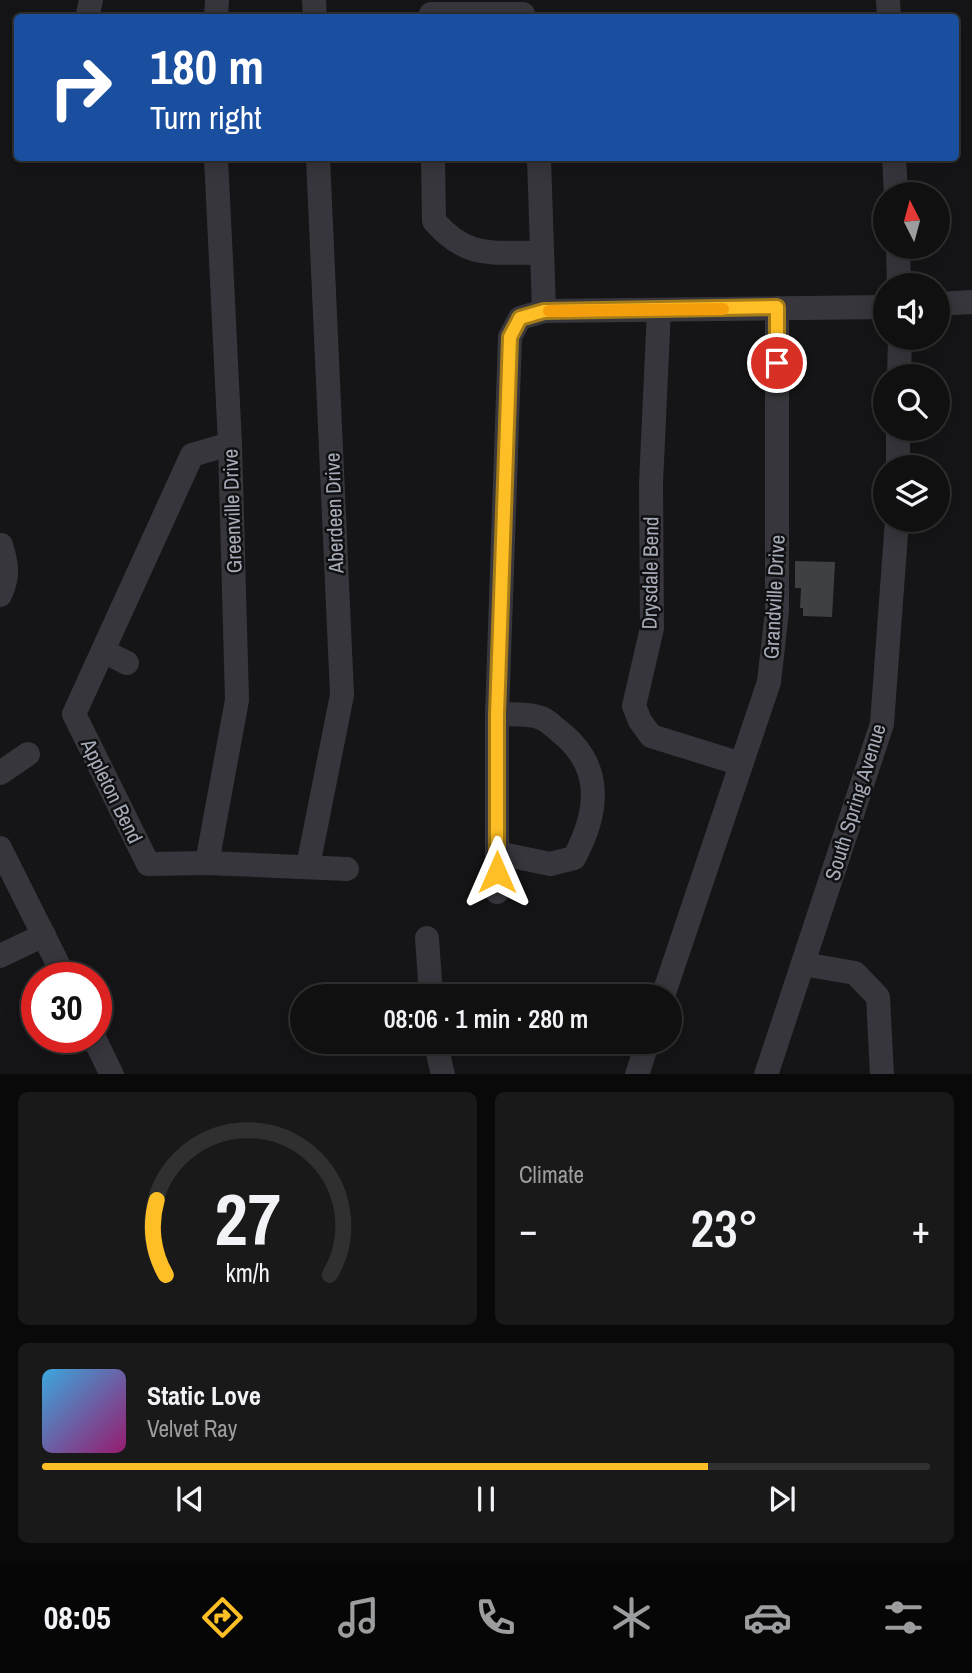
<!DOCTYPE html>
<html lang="en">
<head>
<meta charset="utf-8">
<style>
	body { margin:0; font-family:"Archivo Narrow",sans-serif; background:#19191a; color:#f1f3f6; height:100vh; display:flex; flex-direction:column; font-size:26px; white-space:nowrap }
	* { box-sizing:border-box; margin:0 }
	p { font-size:23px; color:#9c9d9f }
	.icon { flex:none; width:38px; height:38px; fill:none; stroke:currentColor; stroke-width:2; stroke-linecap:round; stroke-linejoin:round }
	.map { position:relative; height:1074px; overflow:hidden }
	.details { display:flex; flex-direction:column; gap:18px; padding:18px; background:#090909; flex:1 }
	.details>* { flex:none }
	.guide { position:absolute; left:14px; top:14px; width:945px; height:147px; border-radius:7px; box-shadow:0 4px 18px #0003,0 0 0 2px #303031; background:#1a4fa0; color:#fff; overflow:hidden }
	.needle { width:46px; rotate:354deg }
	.controls { position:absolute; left:873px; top:182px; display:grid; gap:14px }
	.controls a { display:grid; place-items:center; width:77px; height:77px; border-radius:50%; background:#101011; box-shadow:0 4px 18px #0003,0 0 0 2px #303031; font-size:35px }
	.speed { position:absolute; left:21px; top:962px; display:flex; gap:14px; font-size:35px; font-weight:700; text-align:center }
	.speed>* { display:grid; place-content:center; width:91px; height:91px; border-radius:50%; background:#101011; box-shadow:0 4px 18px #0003,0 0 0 2px #303031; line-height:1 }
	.speed .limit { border:10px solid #d22; background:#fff; color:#111 }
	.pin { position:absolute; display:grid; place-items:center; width:60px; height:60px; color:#fff; margin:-30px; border:4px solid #fff; border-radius:50%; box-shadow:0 2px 7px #0007 }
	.me { position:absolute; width:77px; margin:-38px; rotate:0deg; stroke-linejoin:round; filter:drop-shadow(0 0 5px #0008) }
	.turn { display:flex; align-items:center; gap:24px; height:147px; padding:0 21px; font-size:32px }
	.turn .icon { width:91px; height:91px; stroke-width:2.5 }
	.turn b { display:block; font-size:49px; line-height:60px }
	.big { font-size:52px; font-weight:600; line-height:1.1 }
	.details .tile { flex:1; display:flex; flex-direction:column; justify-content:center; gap:10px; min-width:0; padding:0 24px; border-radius:10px; background:#19191a }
	.details .dial { align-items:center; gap:0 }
	.dial svg { height:182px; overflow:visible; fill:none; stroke:#303031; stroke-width:7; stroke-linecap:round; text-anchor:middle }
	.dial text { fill:#f1f3f6; stroke:none }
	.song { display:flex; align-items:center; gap:21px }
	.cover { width:84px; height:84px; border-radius:10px; background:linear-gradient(135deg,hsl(200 70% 55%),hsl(320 70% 35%)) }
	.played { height:7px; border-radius:4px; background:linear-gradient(90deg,#febf26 75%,#303031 75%) }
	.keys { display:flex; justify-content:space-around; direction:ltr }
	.heat { display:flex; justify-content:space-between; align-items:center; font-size:38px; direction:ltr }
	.details .tiles { flex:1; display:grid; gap:18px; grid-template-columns:1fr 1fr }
	.tile:last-child { grid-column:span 2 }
	.trip { position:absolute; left:290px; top:984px; width:392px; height:70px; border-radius:35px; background:#101011; box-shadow:0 4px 18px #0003,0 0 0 2px #303031; font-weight:600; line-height:70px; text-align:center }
	.tabs { display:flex; height:112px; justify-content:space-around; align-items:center; background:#060607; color:#9c9d9f }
	.tabs .icon { width:49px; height:49px }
	.tabs .current { color:#febf26 }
	.tabs b { font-size:32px; color:#f1f3f6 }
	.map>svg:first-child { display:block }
	.building { fill:#3f4044 }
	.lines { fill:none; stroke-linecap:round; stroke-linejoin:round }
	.minor { stroke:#36363c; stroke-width:24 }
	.route-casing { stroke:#a57c19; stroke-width:18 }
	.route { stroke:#febf26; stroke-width:12 }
	.slow { stroke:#f59e0b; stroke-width:12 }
	.labels { text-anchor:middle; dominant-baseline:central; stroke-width:5; stroke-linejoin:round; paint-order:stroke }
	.street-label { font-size:21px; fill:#a6abb8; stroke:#101012 }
</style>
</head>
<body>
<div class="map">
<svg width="972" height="1075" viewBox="0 0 972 1075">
	<rect width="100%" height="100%" fill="#151517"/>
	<path class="building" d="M 795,561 L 835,562 L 832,617 L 803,616 L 803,608 L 800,608 L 801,588 L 795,588 Z"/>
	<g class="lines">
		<g class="minor">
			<path d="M 314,0 L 315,18"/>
			<path d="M 888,0 L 889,18"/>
			<path d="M 431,14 L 523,14 L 525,18"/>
			<path d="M 87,18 L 91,0"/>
			<path d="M 216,18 L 217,0"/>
			<path d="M 433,158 L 434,221 C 469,261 493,251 542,253"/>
			<path d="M 539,158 L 544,311"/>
			<path d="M 894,158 L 896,194"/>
			<path d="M 898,247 L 899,285"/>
			<path d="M 938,304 L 972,302"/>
			<path d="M 659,310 L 651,483 L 652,628 L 634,706 L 640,721 L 651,736 L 741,764"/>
			<path d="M 899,376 L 900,338"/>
			<path d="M 230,444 L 192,455 L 74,714 L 148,864 L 207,863 L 347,869"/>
			<path d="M 898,467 L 898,429"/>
			<path d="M 0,595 C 9,576 7,564 1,545"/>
			<path d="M 103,651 L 127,663"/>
			<path d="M 0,773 L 28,754"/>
			<path d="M 0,848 L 65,978"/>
			<path d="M 497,853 L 550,864 L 574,858 C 599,812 604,766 559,731 C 554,727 547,720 541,718 C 529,713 510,715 497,714"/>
			<path d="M 207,863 L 237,700 L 230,444 L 216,158"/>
			<path d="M 308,866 L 342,695 L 318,158"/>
			<path d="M 497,892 L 497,714 L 510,337 L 520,318 L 544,311 L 886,307"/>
			<path d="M 427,938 L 431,996"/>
			<path d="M 0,956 L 44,935"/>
			<path d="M 803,964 L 855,973 L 878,997 L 882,1075"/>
			<path d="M 663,996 L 769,682 L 777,611 L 777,308"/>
			<path d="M 94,1038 L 112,1075"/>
			<path d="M 435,1041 L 443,1075"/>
			<path d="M 637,1075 L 648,1041"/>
			<path d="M 766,1075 L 882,724 L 897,520"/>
		</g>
	</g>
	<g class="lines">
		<g class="route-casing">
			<path id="route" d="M 497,872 L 497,715 L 510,337 L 520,318 L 544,311 L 777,307 L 777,363"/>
		</g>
		<use href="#route" class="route"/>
		<path class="slow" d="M 549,311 L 723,309"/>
	</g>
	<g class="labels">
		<g class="street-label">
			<text transform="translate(232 511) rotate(-92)">Greenville Drive</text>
			<text transform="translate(334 513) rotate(-92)">Aberdeen Drive</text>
			<text transform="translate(650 573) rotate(-89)">Drysdale Bend</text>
			<text transform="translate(774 597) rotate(-87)">Grandville Drive</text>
			<text transform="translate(112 791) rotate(64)">Appleton Bend</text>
			<text transform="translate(855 802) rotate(-73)">South Spring Avenue</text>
		</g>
	</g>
</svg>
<div class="controls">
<a><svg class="needle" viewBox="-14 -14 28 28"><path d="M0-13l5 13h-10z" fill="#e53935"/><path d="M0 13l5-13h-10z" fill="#9c9d9f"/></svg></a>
<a><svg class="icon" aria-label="sound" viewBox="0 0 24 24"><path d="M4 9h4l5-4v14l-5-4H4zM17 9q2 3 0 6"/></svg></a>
<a><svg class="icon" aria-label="search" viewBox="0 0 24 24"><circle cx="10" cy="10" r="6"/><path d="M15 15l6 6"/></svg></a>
<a><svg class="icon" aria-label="layers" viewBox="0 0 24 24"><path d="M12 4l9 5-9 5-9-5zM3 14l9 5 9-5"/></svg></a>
</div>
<div class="speed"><div class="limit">30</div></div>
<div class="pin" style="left:777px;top:363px;background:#d93025"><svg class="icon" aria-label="arrive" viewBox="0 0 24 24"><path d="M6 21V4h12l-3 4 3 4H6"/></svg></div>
<svg class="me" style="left:497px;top:872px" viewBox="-20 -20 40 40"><path d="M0-17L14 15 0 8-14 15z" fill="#febf26" stroke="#fff" stroke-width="4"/></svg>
<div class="trip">08:06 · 1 min · 280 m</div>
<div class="guide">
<div class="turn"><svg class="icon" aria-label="right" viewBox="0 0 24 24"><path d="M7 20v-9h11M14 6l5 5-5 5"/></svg><div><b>180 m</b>Turn right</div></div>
</div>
</div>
<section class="details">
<div class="tiles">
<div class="tile dial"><svg viewBox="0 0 100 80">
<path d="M14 69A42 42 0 1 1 86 69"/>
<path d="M14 69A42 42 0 0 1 10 36" stroke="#febf26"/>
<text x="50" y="56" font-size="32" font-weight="700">27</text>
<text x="50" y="72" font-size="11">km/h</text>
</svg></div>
<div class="tile"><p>Climate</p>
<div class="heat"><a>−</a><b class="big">23°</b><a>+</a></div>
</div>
<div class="tile">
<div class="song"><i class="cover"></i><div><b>Static Love</b><p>Velvet Ray</p></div></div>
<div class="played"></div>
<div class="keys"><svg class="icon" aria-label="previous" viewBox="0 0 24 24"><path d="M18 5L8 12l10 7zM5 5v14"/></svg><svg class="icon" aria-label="pause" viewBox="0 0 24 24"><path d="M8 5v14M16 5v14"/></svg><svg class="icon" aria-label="next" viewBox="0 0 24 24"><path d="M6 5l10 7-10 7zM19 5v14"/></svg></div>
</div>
</div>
</section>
<nav class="tabs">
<b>08:05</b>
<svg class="icon current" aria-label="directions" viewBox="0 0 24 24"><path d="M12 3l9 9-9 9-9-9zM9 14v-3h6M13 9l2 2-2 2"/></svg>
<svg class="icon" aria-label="music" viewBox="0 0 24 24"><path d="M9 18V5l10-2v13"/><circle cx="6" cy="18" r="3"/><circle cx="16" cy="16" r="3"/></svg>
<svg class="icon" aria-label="phone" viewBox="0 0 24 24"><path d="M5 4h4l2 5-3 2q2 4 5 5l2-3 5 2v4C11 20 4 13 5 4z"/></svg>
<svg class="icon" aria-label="climate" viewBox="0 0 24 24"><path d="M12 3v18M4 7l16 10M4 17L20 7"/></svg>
<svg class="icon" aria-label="car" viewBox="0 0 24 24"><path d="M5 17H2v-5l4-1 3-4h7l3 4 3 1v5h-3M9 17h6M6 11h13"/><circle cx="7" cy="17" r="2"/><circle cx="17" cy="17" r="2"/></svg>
<svg class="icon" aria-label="filters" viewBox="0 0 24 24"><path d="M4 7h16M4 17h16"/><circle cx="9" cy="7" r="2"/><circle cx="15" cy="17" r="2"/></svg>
</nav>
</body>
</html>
